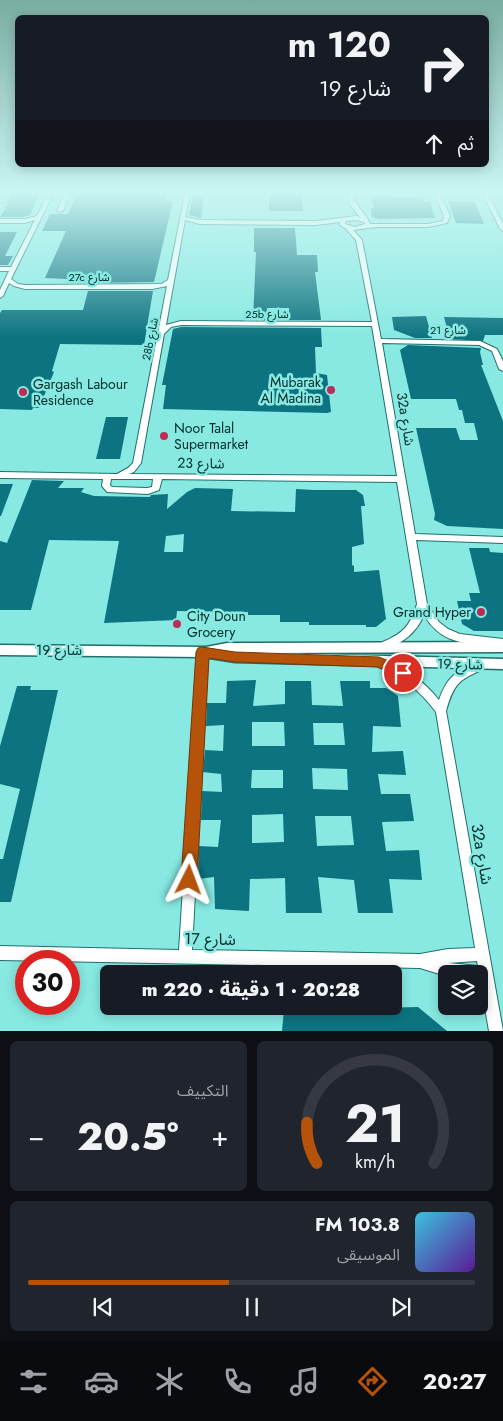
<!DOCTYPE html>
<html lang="ar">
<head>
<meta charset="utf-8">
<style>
	body { margin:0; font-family:Jost,"Noto Sans Arabic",sans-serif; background:#20242c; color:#f1f3f6; direction:rtl; height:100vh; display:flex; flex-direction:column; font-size:19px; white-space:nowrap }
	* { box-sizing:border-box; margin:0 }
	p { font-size:16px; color:#9ea1a6 }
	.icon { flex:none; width:28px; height:28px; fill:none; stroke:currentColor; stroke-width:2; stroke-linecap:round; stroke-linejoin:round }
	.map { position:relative; height:1031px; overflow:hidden; direction:ltr }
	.panel { display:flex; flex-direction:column; gap:10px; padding:10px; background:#0d0f14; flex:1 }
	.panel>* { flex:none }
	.guide { position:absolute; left:15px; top:15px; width:474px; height:152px; border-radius:8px; box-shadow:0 2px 12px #0003; direction:rtl; background:#171b24; color:#f1f3f6; overflow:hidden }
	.controls { position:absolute; left:438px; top:965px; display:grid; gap:10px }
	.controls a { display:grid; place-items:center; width:50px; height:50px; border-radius:8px; background:#171b24; box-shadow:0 2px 12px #0003; font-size:25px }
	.speed { position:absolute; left:15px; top:950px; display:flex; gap:10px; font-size:25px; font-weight:700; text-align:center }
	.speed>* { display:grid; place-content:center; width:65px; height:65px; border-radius:50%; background:#171b24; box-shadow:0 2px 12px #0003; line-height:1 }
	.speed .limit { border:8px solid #d22; background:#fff; color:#111 }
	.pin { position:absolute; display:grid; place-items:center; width:42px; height:42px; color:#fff; margin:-21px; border:2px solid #fff; border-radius:50%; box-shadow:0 1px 5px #0007 }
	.me { position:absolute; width:55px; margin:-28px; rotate:3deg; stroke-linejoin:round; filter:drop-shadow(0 0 4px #0008) }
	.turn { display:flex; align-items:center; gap:18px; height:105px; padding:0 15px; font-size:22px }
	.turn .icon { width:65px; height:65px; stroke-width:2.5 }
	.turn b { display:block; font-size:35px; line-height:42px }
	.then { display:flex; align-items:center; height:48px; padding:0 15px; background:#0003; gap:10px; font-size:19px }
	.big { font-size:38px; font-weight:800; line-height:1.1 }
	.panel .tile { flex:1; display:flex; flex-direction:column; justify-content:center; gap:8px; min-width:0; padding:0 18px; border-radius:8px; background:#20242c }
	.panel .dial { align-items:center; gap:0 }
	.dial svg { height:130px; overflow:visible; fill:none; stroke:#363941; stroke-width:7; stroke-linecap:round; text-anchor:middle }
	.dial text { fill:#f1f3f6; stroke:none }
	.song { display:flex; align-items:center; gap:15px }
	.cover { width:60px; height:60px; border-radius:8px; background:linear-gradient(135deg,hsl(190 70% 55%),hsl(270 70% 35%)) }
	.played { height:5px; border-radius:2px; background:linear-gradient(90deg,#b45309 45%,#363941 45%) }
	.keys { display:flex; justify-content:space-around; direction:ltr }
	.heat { display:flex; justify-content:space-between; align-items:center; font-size:28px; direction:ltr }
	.panel .tiles { flex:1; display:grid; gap:10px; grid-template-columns:1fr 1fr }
	.tile:last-child { grid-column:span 2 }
	.trip { position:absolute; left:100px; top:965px; width:302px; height:50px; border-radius:8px; background:#171b24; box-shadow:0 2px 12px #0003; font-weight:800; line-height:50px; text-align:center; direction:rtl }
	.tabs { display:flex; height:80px; justify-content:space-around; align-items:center; background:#090b0e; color:#9ea1a6 }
	.tabs .icon { width:35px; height:35px }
	.tabs .selected { color:#b45309 }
	.tabs b { font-size:22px; color:#f1f3f6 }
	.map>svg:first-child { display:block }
	.building { fill:#0d7380; fill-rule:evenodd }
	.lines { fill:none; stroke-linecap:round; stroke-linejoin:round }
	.minor-casing { stroke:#1f6f6b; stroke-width:2 }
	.tertiary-casing { stroke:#1f6f6b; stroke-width:3 }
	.minor { fill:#fff; fill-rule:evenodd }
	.tertiary { fill:#fff; fill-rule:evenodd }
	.route { fill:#b45309; stroke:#753606 }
	.poi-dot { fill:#bc2c55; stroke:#87e9e2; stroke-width:2 }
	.labels { text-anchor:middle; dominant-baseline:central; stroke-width:5; stroke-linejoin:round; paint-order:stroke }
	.far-street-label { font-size:11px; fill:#002a28; stroke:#87e9e2 }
	.poi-label { font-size:14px; fill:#002a28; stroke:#87e9e2; text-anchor:start }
	.street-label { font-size:14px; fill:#002a28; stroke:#87e9e2 }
	.near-street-label { font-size:16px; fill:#002a28; stroke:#87e9e2 }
</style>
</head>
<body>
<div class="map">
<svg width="503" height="1031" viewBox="0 0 503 1031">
	<rect width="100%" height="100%" fill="#87e9e2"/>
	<g class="building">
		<path d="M 12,194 L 39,194 L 30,215 L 22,217 L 0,217 L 9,203 L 6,203 Z"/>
		<path d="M 77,194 L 167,194 L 166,201 L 173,201 L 154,282 L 88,283 L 89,280 L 45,278 L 66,231 L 42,231 L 50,214 L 68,214 Z"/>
		<path d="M 269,194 L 301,194 L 303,211 L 269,211 Z"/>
		<path d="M 193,195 L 204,195 L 201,218 L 189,215 Z"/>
		<path d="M 371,196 L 422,197 L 424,202 L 430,202 L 435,218 L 379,219 L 372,217 L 371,208 L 374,208 Z"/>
		<path d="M 448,201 L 475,202 L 484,224 L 456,223 Z"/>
		<path d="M 254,228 L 295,228 L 297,255 L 317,255 L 318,272 L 315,272 L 321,320 L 289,320 L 289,308 L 267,308 L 267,320 L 253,320 L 256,252 L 254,252 Z"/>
		<path d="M 0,232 L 17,232 L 5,256 L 13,256 L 8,265 L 0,265 Z"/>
		<path d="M 88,291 L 153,291 L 144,345 L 60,344 L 52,371 L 54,372 L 39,408 L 33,408 L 32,410 L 0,409 L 0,313 L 2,310 L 83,310 Z"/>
		<path d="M 426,316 L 432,338 L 415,338 L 394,330 L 392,317 Z"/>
		<path d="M 444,317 L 503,318 L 503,335 L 485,335 L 483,341 L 450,339 Z"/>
		<path d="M 181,327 L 321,328 L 322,347 L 315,347 L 316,373 L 327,375 L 331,412 L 327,413 L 163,409 L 166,385 L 162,385 L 173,329 Z"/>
		<path d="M 408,345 L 481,348 L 480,352 L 483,365 L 481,365 L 503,421 L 503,529 L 447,526 L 434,520 L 435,514 L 416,428 L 456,428 L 460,440 L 478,440 L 474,423 L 465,423 L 462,410 L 459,410 L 456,399 L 411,399 L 400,350 Z"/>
		<path d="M 106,417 L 128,417 L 120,459 L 96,459 Z"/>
		<path d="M 32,480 L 64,481 L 58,488 L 84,488 L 81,492 L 94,496 L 150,497 L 151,495 L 168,494 L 167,509 L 187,492 L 195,488 L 233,489 L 231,511 L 295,512 L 296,489 L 313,490 L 356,490 L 363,495 L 365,506 L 361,506 L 364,544 L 352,547 L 352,565 L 354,566 L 354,572 L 379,570 L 386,619 L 376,627 L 366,627 L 366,625 L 309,625 L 309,622 L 280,622 L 280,615 L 248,615 L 248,612 L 177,611 L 176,620 L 104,623 L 119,541 L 49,540 L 31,610 L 0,610 L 0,541 L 7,543 ZM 184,534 L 183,552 L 164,552 L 166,536 Z"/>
		<path d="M 0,484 L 13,484 L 1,516 L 0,516 Z"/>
		<path d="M 469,548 L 489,548 L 490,552 L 503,553 L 503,631 L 474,631 L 462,624 L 457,601 L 471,601 L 469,593 L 480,593 Z"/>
		<path d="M 256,680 L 253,706 L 285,704 L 285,681 L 311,681 L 312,705 L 343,706 L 340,681 L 370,681 L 370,688 L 386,688 L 398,696 L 401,727 L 373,726 L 372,752 L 403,751 L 406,775 L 378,774 L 381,794 L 410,794 L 414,821 L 382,822 L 386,851 L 419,850 L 422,880 L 389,879 L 393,913 L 358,913 L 354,880 L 318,877 L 322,913 L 286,913 L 285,878 L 250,879 L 249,911 L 215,909 L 214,877 L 198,879 L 199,846 L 218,847 L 221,820 L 201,820 L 202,791 L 222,792 L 221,774 L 203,772 L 205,750 L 223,751 L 224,725 L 206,726 L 207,703 L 226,703 L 227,681 ZM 252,722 L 284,722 L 285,746 L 252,746 ZM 313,723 L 343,723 L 345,745 L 314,745 ZM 312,768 L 347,769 L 348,790 L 313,789 ZM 252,770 L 283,770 L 283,788 L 251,788 ZM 283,814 L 284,842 L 252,843 L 252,815 ZM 315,816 L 351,816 L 354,845 L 317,846 Z"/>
		<path d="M 17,686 L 31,686 L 30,690 L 58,690 L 11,902 L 0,902 L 0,859 L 3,859 L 20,789 L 0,784 L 0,746 Z"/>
		<path d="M 418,1007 L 447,1031 L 282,1031 L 284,1010 Z"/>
	</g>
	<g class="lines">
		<g class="minor-casing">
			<g id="minor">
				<path d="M 48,194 L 53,194 L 11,279 L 18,284 L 25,285 L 161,284 L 168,280 L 185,194 L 190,194 L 185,217 L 200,220 L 316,221 L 357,216 L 361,218 L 350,205 L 348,194 L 353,194 C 357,210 365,211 370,224 L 428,224 L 443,221 L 444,216 L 435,194 L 440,194 L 450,216 L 447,223 L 428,227 L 376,227 L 353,230 L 362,240 L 381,339 L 480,341 L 497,349 L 503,361 L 503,371 L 499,369 L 492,351 L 479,345 L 382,343 L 415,534 L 503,537 L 503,543 L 416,540 L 427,604 L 439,622 L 448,629 L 460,634 L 503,639 L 503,647 C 469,642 444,648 424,615 C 416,633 404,642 386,649 L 382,650 L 378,649 L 377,646 C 380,642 386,641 391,638 C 406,631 412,620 417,604 L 397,482 L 162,479 L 159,490 L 148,494 L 107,492 L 102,486 L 103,479 L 0,478 L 0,472 L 117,474 L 128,468 L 133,463 L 167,286 L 152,289 L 25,289 L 14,286 L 9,283 L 3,296 L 0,298 L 0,290 L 9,271 L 0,271 L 0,267 L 11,267 L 35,220 L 25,223 L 0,223 L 0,219 L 25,219 L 37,216 ZM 185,220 L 200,224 L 316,225 L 340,222 L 340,225 L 345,228 L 356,240 L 372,322 L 181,321 L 166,325 ZM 357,220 L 364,222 L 365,224 L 355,227 L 345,224 L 346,221 ZM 181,325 L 372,326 L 397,476 L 129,474 L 134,472 L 141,463 L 164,334 L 171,327 ZM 111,479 L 153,479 L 152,487 L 147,488 L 112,487 L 110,485 Z"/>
				<path d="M 64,194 L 70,194 L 63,211 L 58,212 L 57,211 Z"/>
				<path d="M 483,194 L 488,194 L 503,224 L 503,231 L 500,229 Z"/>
				<path d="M 203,648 L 207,649 L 208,652 L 192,950 L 420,954 L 448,949 L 475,948 L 436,712 C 418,688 402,677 375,665 L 374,662 L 375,659 L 379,658 C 403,666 423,680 439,700 C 448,674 457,672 480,661 L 484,660 L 488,661 L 489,664 L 488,667 C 460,680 455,680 446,711 L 503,1031 L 489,1031 L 480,980 L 479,980 L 479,974 L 446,974 L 446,976 L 420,968 L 0,960 L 0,946 L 179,950 L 198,652 L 199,649 ZM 477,961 L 478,966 L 448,963 Z"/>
			</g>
		</g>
		<g class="tertiary-casing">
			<path id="tertiary" d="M 503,642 L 503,652 L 269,653 L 503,659 L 503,669 L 235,662 L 203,657 L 0,655 L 0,645 L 206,647 L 227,643 Z"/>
		</g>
		<use href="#minor" class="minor"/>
		<use href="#tertiary" class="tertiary"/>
	</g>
	<linearGradient id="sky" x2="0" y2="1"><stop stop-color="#7aada2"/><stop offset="0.57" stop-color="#c9f5f2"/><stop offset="1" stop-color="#c9f5f2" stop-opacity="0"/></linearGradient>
	<rect width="503" height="338" fill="url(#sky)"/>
	<path class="route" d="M 202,647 L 235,652 L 379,657 L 408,669 L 410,673 L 408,677 L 403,678 L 377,667 L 235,662 L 209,658 L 197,880 L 195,885 L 189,888 L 183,885 L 181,880 L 196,652 L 198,648 Z"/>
	<g class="poi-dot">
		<circle cx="331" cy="390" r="5"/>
		<circle cx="23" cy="392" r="5"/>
		<circle cx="164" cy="436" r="5"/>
		<circle cx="481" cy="612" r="5"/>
		<circle cx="177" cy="624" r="5"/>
	</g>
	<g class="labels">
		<g class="far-street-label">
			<text x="89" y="277">27c شارع</text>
			<text x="267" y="314">25b شارع</text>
			<text x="448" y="330">شارع 21</text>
			<text transform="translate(150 339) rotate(-79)">28b شارع</text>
		</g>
		<g class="poi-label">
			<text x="321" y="382" text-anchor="end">Mubarak<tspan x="321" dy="16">Al Madina</tspan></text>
			<text x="33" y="384">Gargash Labour<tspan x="33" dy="16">Residence</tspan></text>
			<text x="174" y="428">Noor Talal<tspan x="174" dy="16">Supermarket</tspan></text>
			<text x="471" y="612" text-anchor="end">Grand Hyper</text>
			<text x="187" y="616">City Doun<tspan x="187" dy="16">Grocery</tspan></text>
		</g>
		<g class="street-label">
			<text transform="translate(406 419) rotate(81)">32a شارع</text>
			<text transform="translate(201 463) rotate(1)">شارع 23</text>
			<text x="59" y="650">شارع 19</text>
			<text transform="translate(460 664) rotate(1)">شارع 19</text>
		</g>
		<g class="near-street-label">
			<text transform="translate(482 854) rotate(80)">32a شارع</text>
			<text transform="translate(210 939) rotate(1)">شارع 17</text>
		</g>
	</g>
</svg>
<div class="controls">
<a><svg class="icon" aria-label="layers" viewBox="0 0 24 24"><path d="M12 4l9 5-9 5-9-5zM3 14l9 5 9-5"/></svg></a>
</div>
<div class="speed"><div class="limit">30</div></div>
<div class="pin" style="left:403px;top:673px;background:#d93025"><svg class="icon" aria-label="arrive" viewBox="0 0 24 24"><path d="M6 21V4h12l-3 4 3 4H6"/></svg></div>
<svg class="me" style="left:189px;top:880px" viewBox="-20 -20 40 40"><path d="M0-17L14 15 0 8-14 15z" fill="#b45309" stroke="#fff" stroke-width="4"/></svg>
<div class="trip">20:28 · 1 دقيقة · 220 m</div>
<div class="guide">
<div class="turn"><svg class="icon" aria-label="right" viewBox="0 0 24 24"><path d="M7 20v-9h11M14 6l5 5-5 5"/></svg><div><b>120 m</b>شارع 19</div></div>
<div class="then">ثم<svg class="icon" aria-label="ahead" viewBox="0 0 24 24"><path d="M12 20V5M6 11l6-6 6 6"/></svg></div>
</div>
</div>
<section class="panel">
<div class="tiles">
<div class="tile dial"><svg viewBox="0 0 100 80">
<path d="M14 69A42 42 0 1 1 86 69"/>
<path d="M14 69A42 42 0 0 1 8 44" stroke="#b45309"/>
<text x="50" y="56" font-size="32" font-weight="700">21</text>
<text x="50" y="72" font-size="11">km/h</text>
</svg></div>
<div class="tile"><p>التكييف</p>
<div class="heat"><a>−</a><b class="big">20.5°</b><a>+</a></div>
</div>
<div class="tile">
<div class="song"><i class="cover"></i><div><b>103.8 FM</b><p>الموسيقى</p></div></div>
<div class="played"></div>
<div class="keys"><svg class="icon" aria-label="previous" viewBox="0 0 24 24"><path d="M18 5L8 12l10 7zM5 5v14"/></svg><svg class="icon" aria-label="pause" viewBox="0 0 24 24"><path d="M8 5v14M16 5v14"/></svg><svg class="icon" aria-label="next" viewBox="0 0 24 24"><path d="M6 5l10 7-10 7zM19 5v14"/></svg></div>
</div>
</div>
</section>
<nav class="tabs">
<b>20:27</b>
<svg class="icon selected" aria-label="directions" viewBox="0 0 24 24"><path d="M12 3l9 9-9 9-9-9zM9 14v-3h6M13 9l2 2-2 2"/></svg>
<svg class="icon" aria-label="music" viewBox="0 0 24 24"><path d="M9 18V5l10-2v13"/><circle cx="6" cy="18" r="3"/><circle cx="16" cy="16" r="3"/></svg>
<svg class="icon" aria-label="phone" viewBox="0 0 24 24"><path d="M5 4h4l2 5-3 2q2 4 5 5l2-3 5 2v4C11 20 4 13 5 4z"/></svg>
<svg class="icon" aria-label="climate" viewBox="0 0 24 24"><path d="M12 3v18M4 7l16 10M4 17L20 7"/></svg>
<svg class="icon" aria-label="car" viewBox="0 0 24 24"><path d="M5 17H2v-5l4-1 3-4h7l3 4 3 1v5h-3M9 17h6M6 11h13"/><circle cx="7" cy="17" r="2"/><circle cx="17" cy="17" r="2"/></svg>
<svg class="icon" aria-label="filters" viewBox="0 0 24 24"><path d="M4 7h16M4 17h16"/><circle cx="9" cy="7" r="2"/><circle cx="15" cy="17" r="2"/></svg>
</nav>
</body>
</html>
